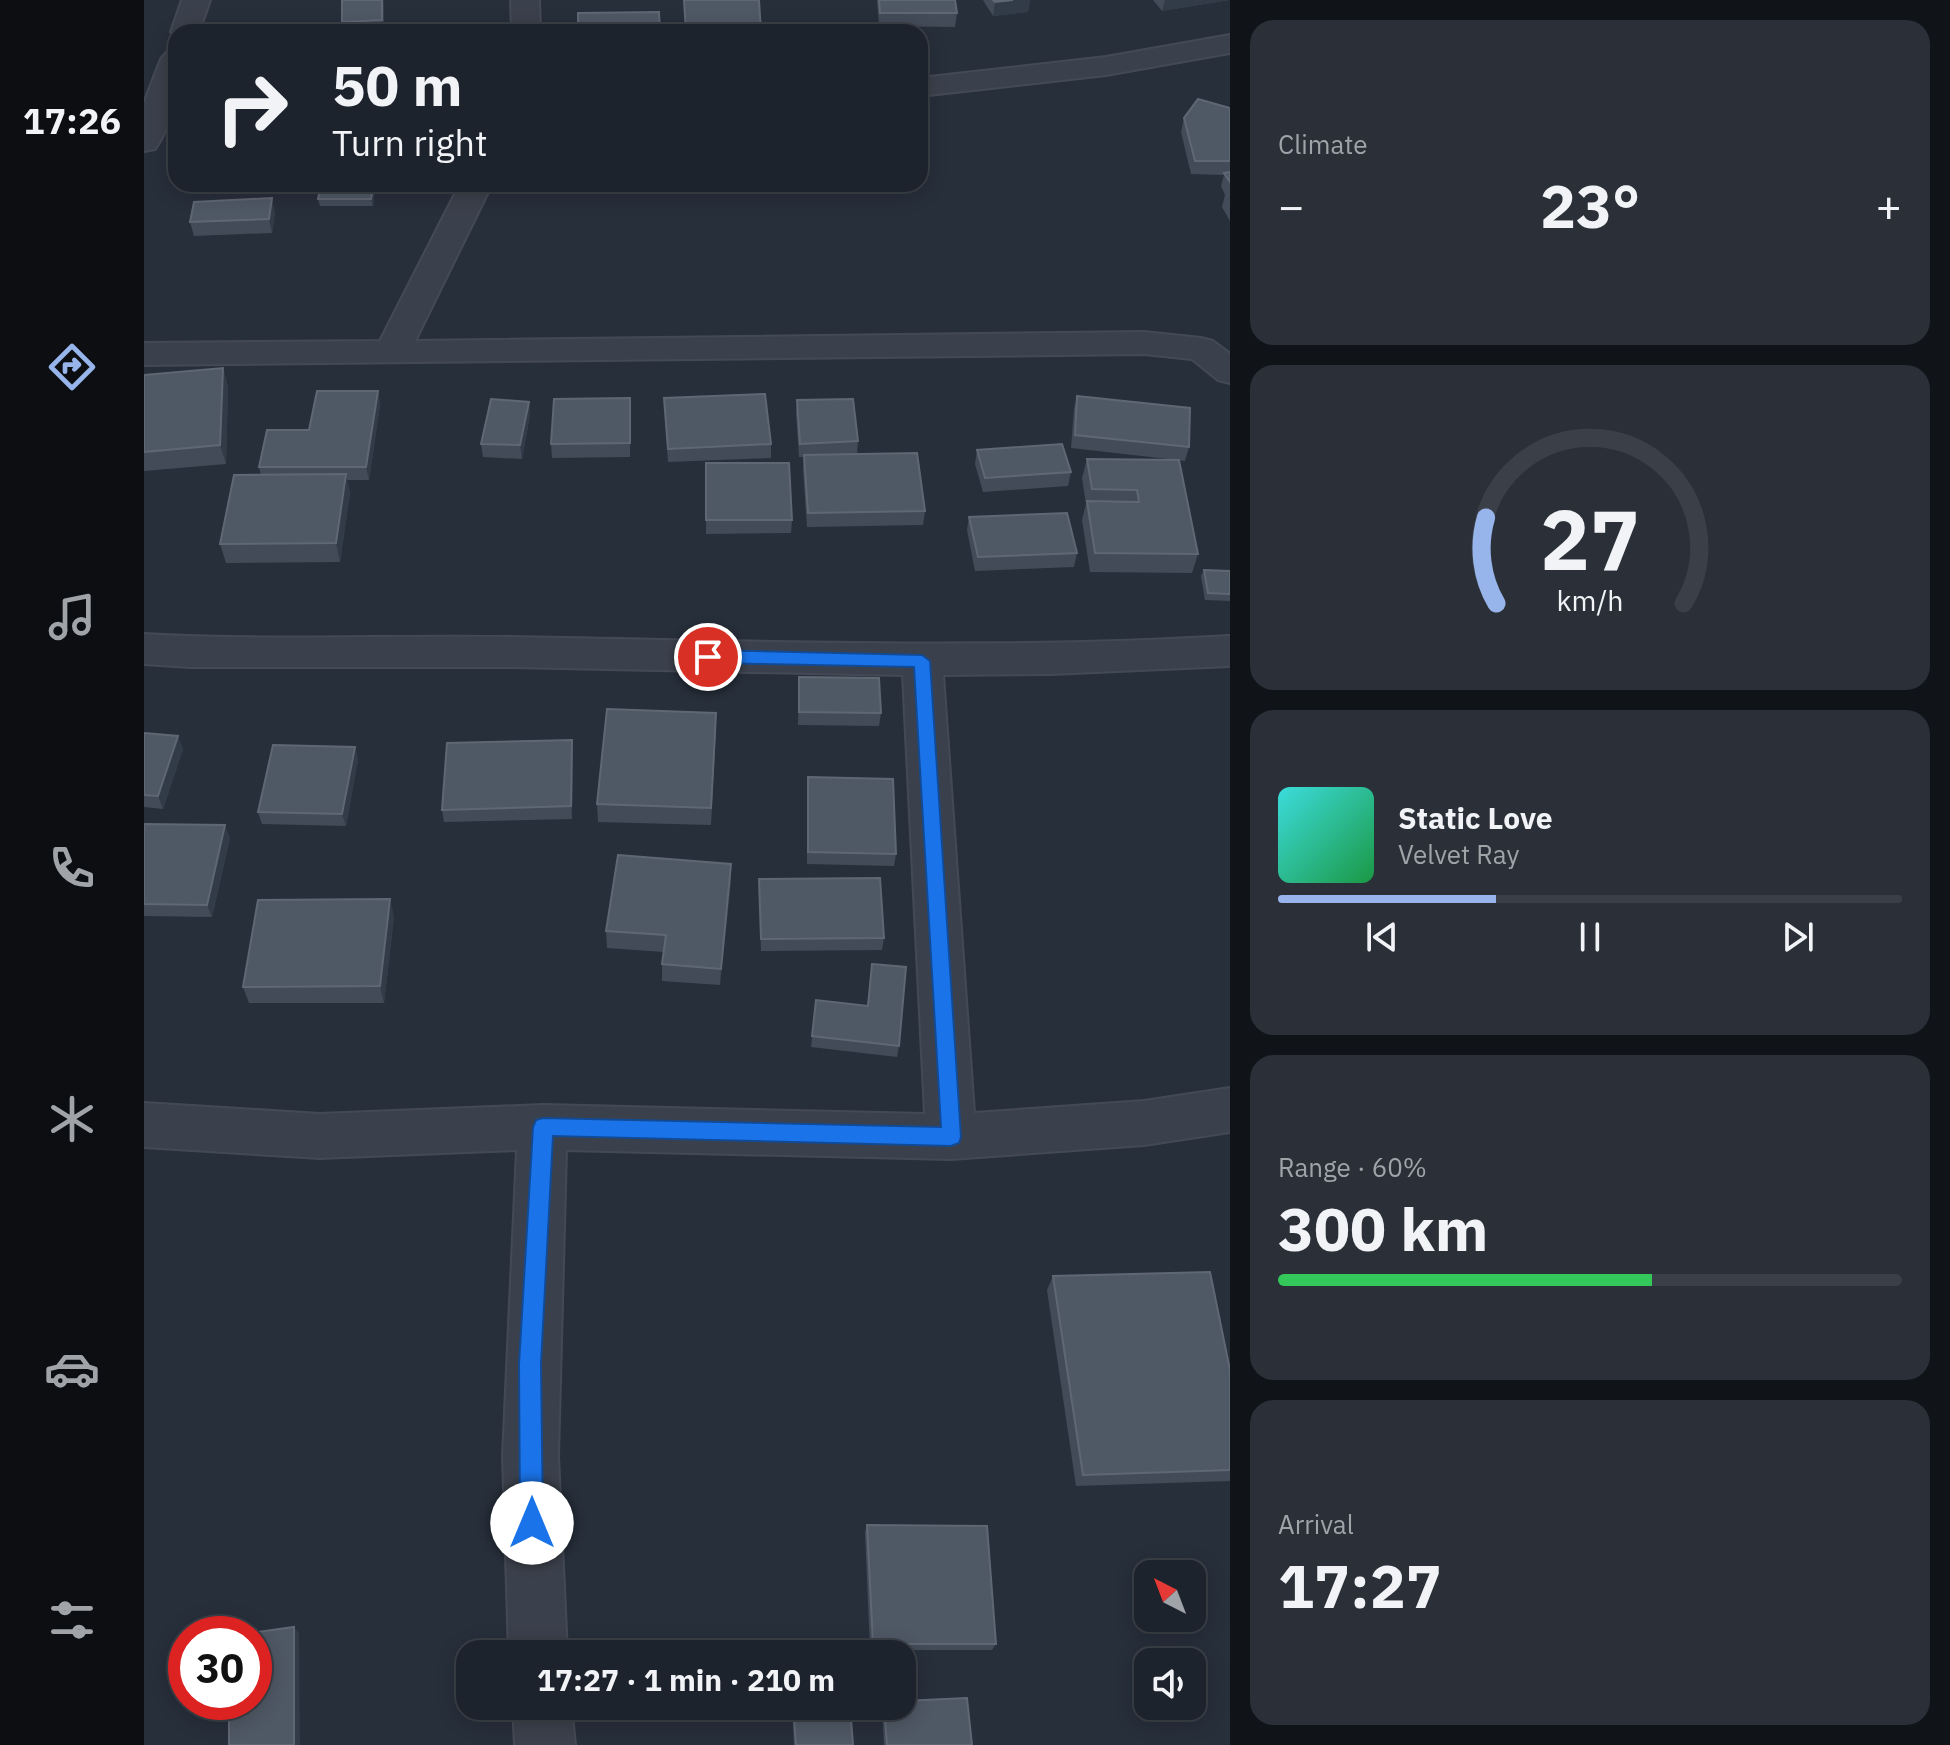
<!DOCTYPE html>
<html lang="en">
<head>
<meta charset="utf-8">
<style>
	body { margin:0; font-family:"IBM Plex Sans",sans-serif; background:#2a2f38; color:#f1f3f6; height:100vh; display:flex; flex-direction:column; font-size:30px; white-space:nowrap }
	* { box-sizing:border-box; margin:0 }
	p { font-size:26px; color:#a0a4a9 }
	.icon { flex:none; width:44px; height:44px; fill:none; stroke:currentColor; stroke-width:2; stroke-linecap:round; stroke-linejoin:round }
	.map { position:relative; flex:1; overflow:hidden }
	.details { display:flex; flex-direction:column; gap:20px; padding:20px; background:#101318; width:720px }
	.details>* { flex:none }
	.top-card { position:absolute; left:24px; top:24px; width:760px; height:168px; border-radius:24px; box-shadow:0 4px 20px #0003,0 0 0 2px #3b4048; background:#1d232c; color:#f1f3f6; overflow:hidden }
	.needle { width:52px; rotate:318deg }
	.buttons { position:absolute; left:990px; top:1560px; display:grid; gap:16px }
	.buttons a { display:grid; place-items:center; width:72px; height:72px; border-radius:16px; background:#1d232c; box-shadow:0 4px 20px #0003,0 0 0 2px #3b4048; font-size:40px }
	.speed { position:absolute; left:24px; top:1616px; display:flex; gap:16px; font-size:40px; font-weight:700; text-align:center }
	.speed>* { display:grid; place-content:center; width:104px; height:104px; border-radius:50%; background:#1d232c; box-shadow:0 4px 20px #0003,0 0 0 2px #3b4048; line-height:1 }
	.speed .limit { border:12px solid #d22; background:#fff; color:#111 }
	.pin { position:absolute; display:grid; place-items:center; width:68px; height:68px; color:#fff; margin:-34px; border:4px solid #fff; border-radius:50%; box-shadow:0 2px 8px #0007 }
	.me { position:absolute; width:88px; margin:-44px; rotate:0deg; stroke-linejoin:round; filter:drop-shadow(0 0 6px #0008) }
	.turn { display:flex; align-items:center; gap:28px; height:168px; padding:0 32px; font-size:36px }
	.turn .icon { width:104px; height:104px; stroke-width:2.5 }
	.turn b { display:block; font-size:56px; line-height:68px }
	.big { font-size:60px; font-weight:700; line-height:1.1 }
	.details .tile { flex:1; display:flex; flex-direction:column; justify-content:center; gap:12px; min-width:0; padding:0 28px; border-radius:24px; background:#2a2f38 }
	.details .dial { align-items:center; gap:0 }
	.dial svg { height:208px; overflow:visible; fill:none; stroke:#3b4048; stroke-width:7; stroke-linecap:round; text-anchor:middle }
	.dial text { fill:#f1f3f6; stroke:none }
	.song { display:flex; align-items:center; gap:24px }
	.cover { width:96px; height:96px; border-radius:12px; background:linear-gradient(135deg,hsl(180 70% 55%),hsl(140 70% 35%)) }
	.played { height:8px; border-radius:4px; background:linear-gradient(90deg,#97b4eb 35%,#3b4048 35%) }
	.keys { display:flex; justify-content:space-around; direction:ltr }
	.heat { display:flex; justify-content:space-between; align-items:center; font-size:44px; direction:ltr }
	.charge { height:12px; border-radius:6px; background:linear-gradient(90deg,#34c759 60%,#3b4048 0) }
	.trip { position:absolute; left:312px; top:1640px; width:460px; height:80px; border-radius:24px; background:#1d232c; box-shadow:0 4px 20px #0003,0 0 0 2px #3b4048; font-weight:700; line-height:80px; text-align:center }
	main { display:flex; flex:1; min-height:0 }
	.tab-bar { display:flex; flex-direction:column; width:144px; justify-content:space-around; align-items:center; background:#0c0e12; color:#a0a4a9 }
	.tab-bar .icon { width:56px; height:56px }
	.tab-bar .on { color:#97b4eb }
	.tab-bar b { font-size:36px; color:#f1f3f6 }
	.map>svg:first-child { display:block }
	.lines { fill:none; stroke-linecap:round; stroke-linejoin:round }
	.minor-casing { stroke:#444a55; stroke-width:4 }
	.minor { fill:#3b414c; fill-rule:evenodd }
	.wall { fill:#434b59 }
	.shaded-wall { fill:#323b48 }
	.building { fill:#4f5865; stroke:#606774; stroke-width:2 }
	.route { fill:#1a73e8; stroke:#114b97; stroke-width:2 }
</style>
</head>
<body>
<main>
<nav class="tab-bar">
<b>17:26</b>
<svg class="icon on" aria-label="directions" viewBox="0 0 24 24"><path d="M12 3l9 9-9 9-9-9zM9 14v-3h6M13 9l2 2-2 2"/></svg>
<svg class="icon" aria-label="music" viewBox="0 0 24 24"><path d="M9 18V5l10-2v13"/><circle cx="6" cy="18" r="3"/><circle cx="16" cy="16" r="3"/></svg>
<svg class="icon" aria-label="phone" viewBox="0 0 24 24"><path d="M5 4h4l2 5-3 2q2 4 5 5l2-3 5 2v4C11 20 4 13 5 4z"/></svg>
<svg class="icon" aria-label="climate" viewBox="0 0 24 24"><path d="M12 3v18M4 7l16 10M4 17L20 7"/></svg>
<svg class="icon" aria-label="car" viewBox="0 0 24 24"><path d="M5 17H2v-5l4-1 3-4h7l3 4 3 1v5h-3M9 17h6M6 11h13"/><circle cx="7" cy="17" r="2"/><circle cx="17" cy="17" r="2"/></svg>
<svg class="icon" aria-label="filters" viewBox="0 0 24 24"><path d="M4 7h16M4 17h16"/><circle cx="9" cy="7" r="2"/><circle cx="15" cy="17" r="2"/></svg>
</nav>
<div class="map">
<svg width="1086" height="1745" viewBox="0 0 1086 1745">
	<rect width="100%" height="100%" fill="#272f3b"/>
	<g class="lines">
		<g class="minor-casing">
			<g id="minor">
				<path d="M 38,0 L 66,0 L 55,32 L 32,32 L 32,38 L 27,32 Z"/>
				<path d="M 367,0 L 395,0 L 396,32 L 368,32 Z"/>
				<path d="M 1086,35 L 1086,53 L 962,75 L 776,96 L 776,78 L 962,57 Z"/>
				<path d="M 32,50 C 32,85 32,119 11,149 L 0,151 L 0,103 L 17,59 L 22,53 Z"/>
				<path d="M 316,184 L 348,184 L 271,341 L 1000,332 L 1057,338 L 1069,341 L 1086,354 L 1086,383 L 1074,380 L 1048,359 L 1000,354 L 0,365 L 0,343 L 236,341 Z"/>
				<path d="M 0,634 C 123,641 245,635 368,637 C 608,641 846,650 1086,636 L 1086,666 L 907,674 L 799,675 L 830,1113 L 1000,1101 L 1086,1088 L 1086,1132 L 1000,1145 L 807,1159 L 422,1150 L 414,1456 L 423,1654 L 365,1654 L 359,1456 L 373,1150 L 176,1158 L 0,1147 L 0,1103 L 176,1114 L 399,1105 L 781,1114 L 759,675 L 368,667 L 46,667 L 0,664 Z"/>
				<path d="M 369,1706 L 427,1706 L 431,1745 L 371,1745 Z"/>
			</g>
		</g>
		<use href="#minor" class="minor"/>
	</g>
	<g class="wall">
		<path d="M 240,0 L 240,32 L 199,32 L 198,22 Z"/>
		<path d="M 733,0 L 811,0 L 813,13 L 811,27 L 735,26 Z"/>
		<path d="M 839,0 L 886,0 L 884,12 L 849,16 Z"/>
		<path d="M 1009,0 L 1085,0 L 1018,11 Z"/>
		<path d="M 1086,108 L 1086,221 L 1078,207 L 1081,195 L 1077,186 L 1080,175 L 1047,174 L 1037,132 L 1040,118 Z"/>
		<path d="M 177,184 L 231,184 L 229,206 L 176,206 L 174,199 Z"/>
		<path d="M 131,212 L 128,233 L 50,236 L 46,222 Z"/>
		<path d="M 79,368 L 84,387 L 82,464 L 0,471 L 0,375 Z"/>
		<path d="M 234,391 L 236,405 L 225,480 L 203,480 L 206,493 L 196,562 L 82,563 L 76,544 L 117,475 L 115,467 Z"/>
		<path d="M 933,396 L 1045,447 L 1041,461 L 1035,460 L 1054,554 L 1048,573 L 946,572 L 938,520 L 942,504 L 938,478 L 943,459 L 1033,460 L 927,448 L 930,409 Z"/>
		<path d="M 486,398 L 486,457 L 408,458 L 407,444 Z"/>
		<path d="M 520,398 L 627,444 L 627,458 L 524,462 Z"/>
		<path d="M 653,400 L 714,441 L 713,454 L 781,511 L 779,525 L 663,527 L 659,469 L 660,457 L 655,457 L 652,413 Z"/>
		<path d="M 385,402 L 386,415 L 378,459 L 339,457 L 337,444 Z"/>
		<path d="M 833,450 L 927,472 L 924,486 L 839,492 L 831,464 Z"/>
		<path d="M 562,463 L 648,520 L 647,533 L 562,534 Z"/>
		<path d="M 825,517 L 933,553 L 930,567 L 831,571 L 823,530 Z"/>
		<path d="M 1060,570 L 1086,571 L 1086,601 L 1061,600 L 1057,576 Z"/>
		<path d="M 655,677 L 737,713 L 735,726 L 654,725 Z"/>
		<path d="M 572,731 L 567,825 L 454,822 L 453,804 Z"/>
		<path d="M 0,733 L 39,749 L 19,809 L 0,807 Z"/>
		<path d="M 211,747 L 214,760 L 202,826 L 118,824 L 114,812 Z"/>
		<path d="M 429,753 L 428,819 L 300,822 L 298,810 Z"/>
		<path d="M 664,777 L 752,854 L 750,866 L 663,864 L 663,790 Z"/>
		<path d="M 0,824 L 86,838 L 68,917 L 0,916 Z"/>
		<path d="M 615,879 L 740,938 L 738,950 L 617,951 Z"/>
		<path d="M 587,881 L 576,985 L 518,981 L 518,964 L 520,952 L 463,948 L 462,931 Z"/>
		<path d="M 250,916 L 240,1003 L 105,1003 L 99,987 Z"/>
		<path d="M 728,964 L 755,1046 L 753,1057 L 667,1047 L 672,1000 L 723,1006 Z"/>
		<path d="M 909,1276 L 1086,1370 L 1086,1481 L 932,1486 L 903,1290 Z"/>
		<path d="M 723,1525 L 852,1644 L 848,1650 L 726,1650 L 721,1532 Z"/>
		<path d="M 648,1706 L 706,1706 L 709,1745 L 650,1745 Z"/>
		<path d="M 738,1706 L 758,1706 L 828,1745 L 740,1745 Z"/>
	</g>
	<g class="shaded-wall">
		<path d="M 238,0 L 240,0 L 239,32 L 238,20 Z"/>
		<path d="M 869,0 L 886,0 L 884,12 L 849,16 L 851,2 Z"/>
		<path d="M 1021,0 L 1085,0 L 1018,11 Z"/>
		<path d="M 230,184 L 231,184 L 232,187 L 229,206 L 227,199 Z"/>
		<path d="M 128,198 L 131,212 L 128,233 L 125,219 Z"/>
		<path d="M 79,368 L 84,387 L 82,464 L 76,445 Z"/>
		<path d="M 234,391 L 236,405 L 225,480 L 222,467 Z"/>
		<path d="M 385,402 L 386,415 L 378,459 L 376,445 Z"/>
		<path d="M 202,474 L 206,493 L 196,562 L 192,543 Z"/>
		<path d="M 34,736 L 39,749 L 19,809 L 14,796 Z"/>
		<path d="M 428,740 L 429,753 L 428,819 L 427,806 Z"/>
		<path d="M 211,747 L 214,760 L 202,826 L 198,814 Z"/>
		<path d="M 81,825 L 86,838 L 68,917 L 63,905 Z"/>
		<path d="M 587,864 L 587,881 L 576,985 L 577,969 Z"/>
		<path d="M 246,899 L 250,916 L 240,1003 L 236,986 Z"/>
		<path d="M 150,1627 L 155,1633 L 156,1745 L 150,1745 Z"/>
	</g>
	<g class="building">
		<path d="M 198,0 L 238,0 L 238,20 L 198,22 Z"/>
		<path d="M 540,0 L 615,0 L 617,32 L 542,32 Z"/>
		<path d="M 735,0 L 811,0 L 813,13 L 736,13 Z"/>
		<path d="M 849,0 L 869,0 L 851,2 Z"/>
		<path d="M 515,12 L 516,32 L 434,32 L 434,13 Z"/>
		<path d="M 166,30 L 166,32 L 103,32 L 104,31 Z"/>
		<path d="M 1054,99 L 1086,108 L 1086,161 L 1051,161 L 1040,118 Z"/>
		<path d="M 1086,172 L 1086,182 L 1080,173 Z"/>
		<path d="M 177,184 L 230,184 L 227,199 L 174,199 Z"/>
		<path d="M 128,198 L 125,219 L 46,222 L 50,202 Z"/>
		<path d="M 79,368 L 76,445 L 0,452 L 0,375 Z"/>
		<path d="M 173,391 L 234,391 L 222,467 L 115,467 L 123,430 L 165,430 Z"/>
		<path d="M 621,394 L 627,444 L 524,449 L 520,398 Z"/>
		<path d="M 933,396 L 1046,408 L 1045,447 L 931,435 Z"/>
		<path d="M 486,398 L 486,443 L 407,444 L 410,399 Z"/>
		<path d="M 347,399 L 385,402 L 376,445 L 337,444 Z"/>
		<path d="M 709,399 L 714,441 L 656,444 L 653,400 Z"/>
		<path d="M 918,444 L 927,472 L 841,478 L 833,450 Z"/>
		<path d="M 773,453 L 781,511 L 664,513 L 660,455 Z"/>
		<path d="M 943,459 L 1035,460 L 1054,554 L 951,553 L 943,501 L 995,502 L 993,490 L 948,489 Z"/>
		<path d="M 562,463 L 645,463 L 648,520 L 562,520 Z"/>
		<path d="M 202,474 L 192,543 L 76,544 L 90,475 Z"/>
		<path d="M 923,513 L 933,553 L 834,557 L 825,517 Z"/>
		<path d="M 1060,570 L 1086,571 L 1086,594 L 1064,593 Z"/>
		<path d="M 655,677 L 735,678 L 737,713 L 655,712 Z"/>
		<path d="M 463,709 L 572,713 L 567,808 L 453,804 Z"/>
		<path d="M 0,733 L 34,736 L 14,796 L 0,795 Z"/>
		<path d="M 428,740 L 427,806 L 298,810 L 303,743 Z"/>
		<path d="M 129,745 L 211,747 L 198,814 L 114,812 Z"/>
		<path d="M 664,777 L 749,779 L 752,854 L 664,852 Z"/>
		<path d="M 0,824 L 81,825 L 63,905 L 0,904 Z"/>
		<path d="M 474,855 L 587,864 L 577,969 L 518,964 L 522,935 L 462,931 Z"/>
		<path d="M 736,878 L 740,938 L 617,939 L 615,879 Z"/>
		<path d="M 246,899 L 236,986 L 99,987 L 114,900 Z"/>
		<path d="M 728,964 L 762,967 L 755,1046 L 668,1036 L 672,1000 L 724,1006 Z"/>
		<path d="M 1066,1272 L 1086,1370 L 1086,1470 L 939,1475 L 909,1276 Z"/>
		<path d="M 723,1525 L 843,1526 L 852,1644 L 729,1644 Z"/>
		<path d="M 150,1627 L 150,1745 L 85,1745 L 85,1702 L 110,1702 L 110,1634 L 99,1634 Z"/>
		<path d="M 702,1641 L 703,1654 L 646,1654 L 646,1643 Z"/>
		<path d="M 823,1698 L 828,1745 L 743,1745 L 740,1706 L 758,1706 L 758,1701 Z"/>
		<path d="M 649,1706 L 706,1706 L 709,1745 L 652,1745 Z"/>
	</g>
	<path class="route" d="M 564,650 L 778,655 L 786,661 L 817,1137 L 815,1143 L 807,1146 L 409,1136 L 397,1364 L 399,1523 L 396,1531 L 388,1534 L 379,1531 L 376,1523 L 375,1364 L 389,1127 L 392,1120 L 399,1118 L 797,1127 L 770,667 L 564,663 L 555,657 Z"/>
</svg>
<div class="buttons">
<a><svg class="needle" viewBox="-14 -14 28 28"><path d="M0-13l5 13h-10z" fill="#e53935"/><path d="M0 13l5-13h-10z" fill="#a0a4a9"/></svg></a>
<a><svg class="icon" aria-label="sound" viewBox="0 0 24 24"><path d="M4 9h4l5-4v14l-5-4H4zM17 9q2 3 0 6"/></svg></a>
</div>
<div class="speed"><div class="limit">30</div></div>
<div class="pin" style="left:564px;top:657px;background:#d93025"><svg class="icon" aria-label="arrive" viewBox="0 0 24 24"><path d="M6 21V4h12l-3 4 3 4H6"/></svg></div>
<svg class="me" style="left:388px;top:1523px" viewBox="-20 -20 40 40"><circle r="19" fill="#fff"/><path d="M0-13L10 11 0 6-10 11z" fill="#1a73e8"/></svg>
<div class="trip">17:27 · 1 min · 210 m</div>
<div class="top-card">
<div class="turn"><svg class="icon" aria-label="right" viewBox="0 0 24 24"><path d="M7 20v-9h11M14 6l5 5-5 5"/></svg><div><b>50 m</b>Turn right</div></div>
</div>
</div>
<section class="details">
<div class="tile"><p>Climate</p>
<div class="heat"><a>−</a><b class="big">23°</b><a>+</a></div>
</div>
<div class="tile dial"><svg viewBox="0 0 100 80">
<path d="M14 69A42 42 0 1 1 86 69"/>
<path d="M14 69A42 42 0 0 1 10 36" stroke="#97b4eb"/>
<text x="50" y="56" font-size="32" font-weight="700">27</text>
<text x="50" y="72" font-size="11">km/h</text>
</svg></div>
<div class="tile">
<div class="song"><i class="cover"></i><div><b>Static Love</b><p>Velvet Ray</p></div></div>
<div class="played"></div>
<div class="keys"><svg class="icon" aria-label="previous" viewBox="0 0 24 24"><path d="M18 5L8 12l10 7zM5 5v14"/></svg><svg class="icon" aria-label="pause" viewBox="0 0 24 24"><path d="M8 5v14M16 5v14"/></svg><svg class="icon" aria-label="next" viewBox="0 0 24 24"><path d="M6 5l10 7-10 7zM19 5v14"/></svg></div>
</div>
<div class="tile"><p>Range · 60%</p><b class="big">300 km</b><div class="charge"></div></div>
<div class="tile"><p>Arrival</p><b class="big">17:27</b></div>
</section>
</main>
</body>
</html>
